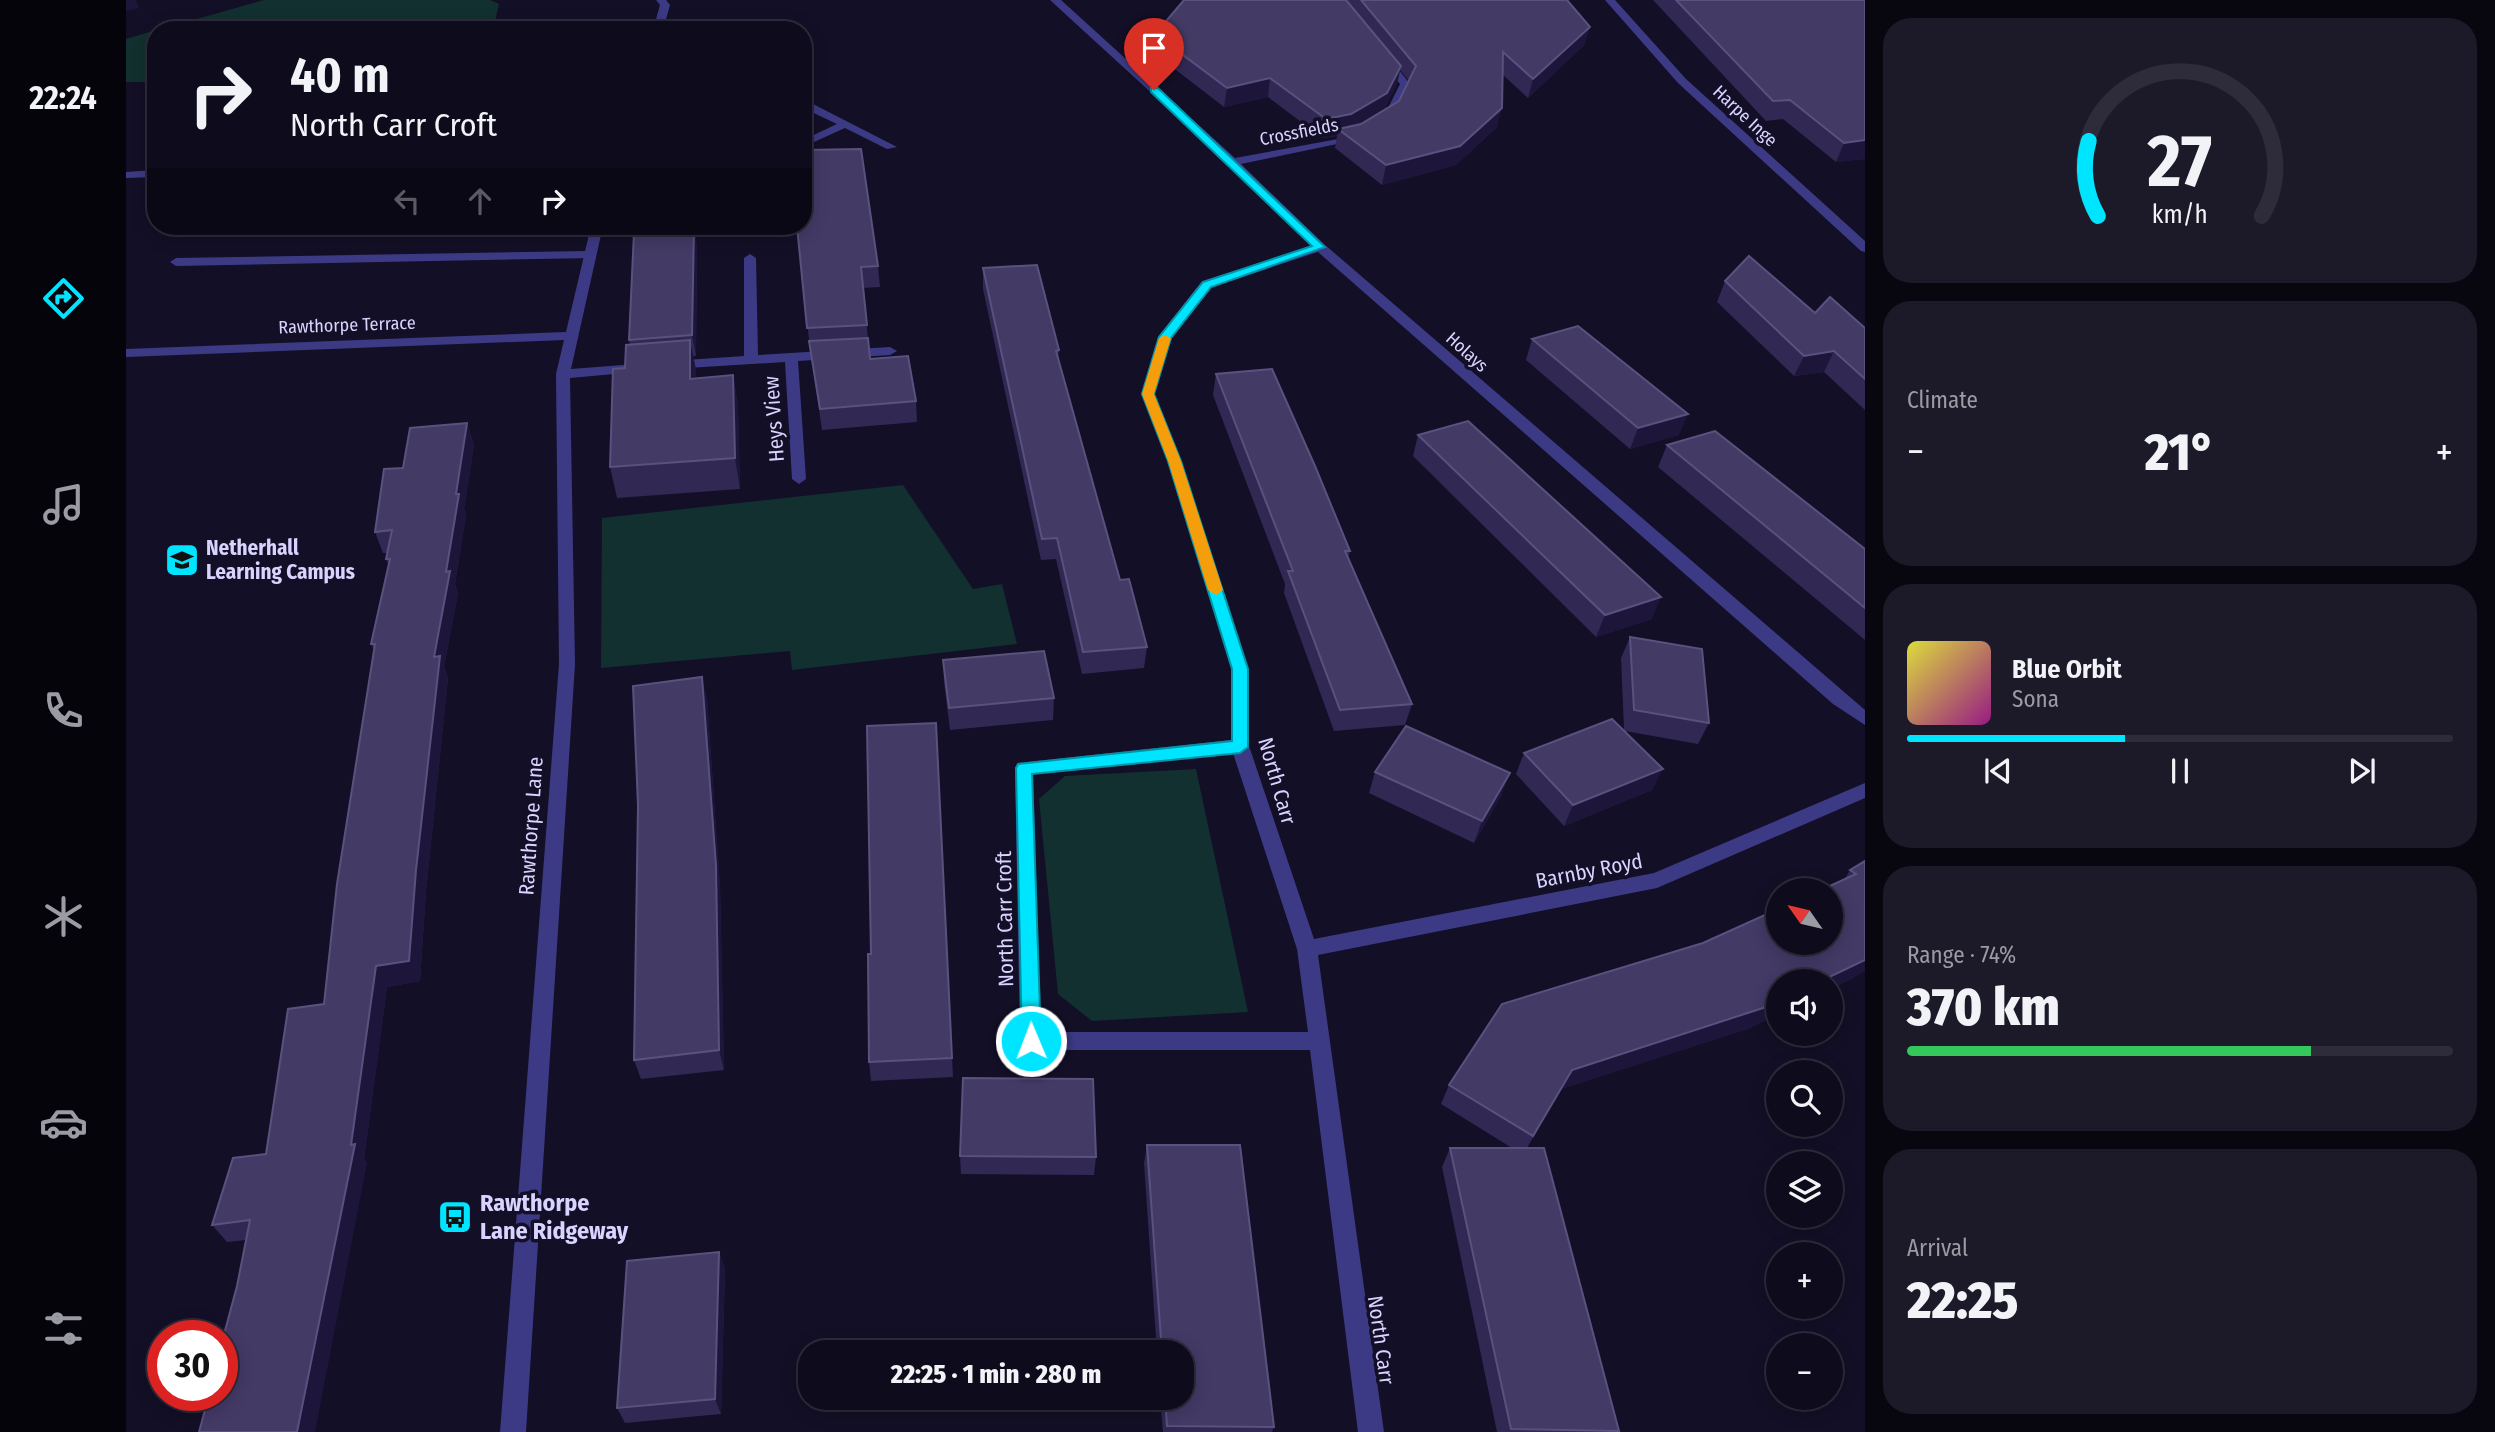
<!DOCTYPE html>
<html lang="en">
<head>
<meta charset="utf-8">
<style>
	body { margin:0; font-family:"Fira Sans Condensed",sans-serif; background:#1c1929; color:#f1f3f6; height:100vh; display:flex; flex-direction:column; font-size:26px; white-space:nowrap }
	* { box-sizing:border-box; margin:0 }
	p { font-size:23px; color:#9b9ba3 }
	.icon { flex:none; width:38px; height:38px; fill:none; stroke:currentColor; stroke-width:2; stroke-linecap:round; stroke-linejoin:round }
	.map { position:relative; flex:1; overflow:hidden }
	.drawer { display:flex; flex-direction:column; gap:18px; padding:18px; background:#08060f; width:630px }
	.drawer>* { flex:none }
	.banner { position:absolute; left:21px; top:21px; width:665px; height:214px; border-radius:28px; box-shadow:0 4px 18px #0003,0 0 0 2px #2e2b3b; background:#0e0b1c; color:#f1f3f6; overflow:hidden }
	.needle { width:46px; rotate:304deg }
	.buttons { position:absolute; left:1640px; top:878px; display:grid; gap:14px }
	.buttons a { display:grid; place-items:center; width:77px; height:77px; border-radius:50%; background:#0e0b1c; box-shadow:0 4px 18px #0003,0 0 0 2px #2e2b3b; font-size:35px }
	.speed { position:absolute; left:21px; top:1320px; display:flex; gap:14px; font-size:35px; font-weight:700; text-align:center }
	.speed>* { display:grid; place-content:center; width:91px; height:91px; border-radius:50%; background:#0e0b1c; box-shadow:0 4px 18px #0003,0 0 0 2px #2e2b3b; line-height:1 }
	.speed .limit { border:10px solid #d22; background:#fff; color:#111 }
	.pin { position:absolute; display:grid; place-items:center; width:60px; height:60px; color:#fff; margin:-72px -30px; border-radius:50% 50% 50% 0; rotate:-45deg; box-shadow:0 0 7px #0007 }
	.pin .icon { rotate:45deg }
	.me { position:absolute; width:77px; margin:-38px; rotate:359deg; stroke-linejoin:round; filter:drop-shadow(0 0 5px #0008) }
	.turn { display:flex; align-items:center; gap:24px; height:147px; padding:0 28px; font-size:32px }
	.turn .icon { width:91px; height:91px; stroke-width:2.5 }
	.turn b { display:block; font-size:49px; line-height:60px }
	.lanes { display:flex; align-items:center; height:66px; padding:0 28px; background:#0003; justify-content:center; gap:35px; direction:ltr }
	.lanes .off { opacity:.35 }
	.big { font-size:52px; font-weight:800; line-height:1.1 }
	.drawer .card { flex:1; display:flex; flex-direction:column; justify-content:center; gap:10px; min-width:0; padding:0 24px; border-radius:28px; background:#1c1929 }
	.drawer .dial { align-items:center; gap:0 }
	.dial svg { height:182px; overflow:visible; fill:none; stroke:#2e2b3b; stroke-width:7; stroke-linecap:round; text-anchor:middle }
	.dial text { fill:#f1f3f6; stroke:none }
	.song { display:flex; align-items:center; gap:21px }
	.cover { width:84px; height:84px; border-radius:10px; background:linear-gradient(135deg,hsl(60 70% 55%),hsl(310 70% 35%)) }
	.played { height:7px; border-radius:4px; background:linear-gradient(90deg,#00e5ff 40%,#2e2b3b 40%) }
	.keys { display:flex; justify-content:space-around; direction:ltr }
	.heat { display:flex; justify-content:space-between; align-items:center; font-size:38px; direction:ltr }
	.charge { height:10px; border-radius:5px; background:linear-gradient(90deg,#34c759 74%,#2e2b3b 0) }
	.trip { position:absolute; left:672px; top:1340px; width:396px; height:70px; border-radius:28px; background:#0e0b1c; box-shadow:0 4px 18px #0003,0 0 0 2px #2e2b3b; font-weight:800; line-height:70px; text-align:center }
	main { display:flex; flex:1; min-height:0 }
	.dock { display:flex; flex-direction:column; width:126px; justify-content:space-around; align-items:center; background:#06040b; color:#9b9ba3 }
	.dock .icon { width:49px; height:49px }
	.dock .selected { color:#00e5ff }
	.dock b { font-size:32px; color:#f1f3f6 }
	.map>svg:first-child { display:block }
	.green { fill:#12302f }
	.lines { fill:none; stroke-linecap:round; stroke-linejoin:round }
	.service { fill:#3d3a85; fill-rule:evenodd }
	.minor { fill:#3d3a85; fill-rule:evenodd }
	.wall { fill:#312854; fill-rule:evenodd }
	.shaded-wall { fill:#1d163a }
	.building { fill:#433a66; stroke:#5a527e; stroke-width:2 }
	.route { fill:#00e5ff; stroke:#0095a6; stroke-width:2 }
	.slow { fill:#f59e0b }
	.labels { text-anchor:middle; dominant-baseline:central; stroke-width:7; stroke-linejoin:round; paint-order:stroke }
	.far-street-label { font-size:18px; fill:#d9d4ff; stroke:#130f26 }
	.street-label { font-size:21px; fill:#d9d4ff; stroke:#130f26 }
	.poi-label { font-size:21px; font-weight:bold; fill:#d9d4ff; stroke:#130f26; text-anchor:start }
	.near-poi-label { font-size:24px; font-weight:bold; fill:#d9d4ff; stroke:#130f26; text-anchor:start }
</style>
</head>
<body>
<main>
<nav class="dock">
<b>22:24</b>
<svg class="icon selected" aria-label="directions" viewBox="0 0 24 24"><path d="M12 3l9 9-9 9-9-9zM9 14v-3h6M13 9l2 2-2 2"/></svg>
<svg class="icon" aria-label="music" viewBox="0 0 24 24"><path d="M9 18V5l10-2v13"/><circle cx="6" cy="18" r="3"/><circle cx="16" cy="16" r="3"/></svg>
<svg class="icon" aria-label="phone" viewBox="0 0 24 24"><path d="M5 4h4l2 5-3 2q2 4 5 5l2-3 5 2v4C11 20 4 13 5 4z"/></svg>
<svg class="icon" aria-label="climate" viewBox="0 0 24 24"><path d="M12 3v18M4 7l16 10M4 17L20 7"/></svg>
<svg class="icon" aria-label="car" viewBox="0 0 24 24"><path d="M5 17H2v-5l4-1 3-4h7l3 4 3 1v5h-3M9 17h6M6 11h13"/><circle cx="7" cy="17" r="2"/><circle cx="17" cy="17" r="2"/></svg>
<svg class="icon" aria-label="filters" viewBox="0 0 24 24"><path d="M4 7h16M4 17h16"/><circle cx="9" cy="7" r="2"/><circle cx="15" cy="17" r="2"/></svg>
</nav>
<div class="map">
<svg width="1739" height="1432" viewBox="0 0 1739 1432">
	<rect width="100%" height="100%" fill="#130f26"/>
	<g class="green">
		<path d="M 138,0 L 364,0 L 373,4 L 367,30 L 32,30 Z"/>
		<path d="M 30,30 L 30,82 L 0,82 L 0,39 Z"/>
		<path d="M 777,485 L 847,589 L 876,584 L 891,644 L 666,670 L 664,651 L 475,668 L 476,518 Z"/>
		<path d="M 1070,769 L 1122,1012 L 966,1021 L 932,994 L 913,799 L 939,776 Z"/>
	</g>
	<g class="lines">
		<path class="service" d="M 462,251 L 468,255 L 466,258 L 50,266 L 44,262 L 50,258 Z"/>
		<g class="minor">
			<path d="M 530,0 L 540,0 L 544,5 L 537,30 L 527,30 L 534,5 Z"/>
			<path d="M 924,0 L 935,0 L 1109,158 L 1234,135 L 1236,137 L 1230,140 L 1115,164 L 1198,244 L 1739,710 L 1739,725 L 1707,704 L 1192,252 L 1086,287 L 1046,338 L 1029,394 L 1055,461 L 1122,669 L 1123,746 L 1188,939 L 1528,873 L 1739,783 L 1739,798 L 1531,888 L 1192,955 L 1258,1432 L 1232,1432 L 1184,1050 L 905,1050 L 898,1048 L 894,1041 L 889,768 L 892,763 L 1105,740 L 1106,669 L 1041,461 L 1015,394 L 1032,337 L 1076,281 L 1186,246 L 1103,164 ZM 1107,753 L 1171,949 L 1182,1032 L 915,1032 L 907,774 Z"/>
			<path d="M 1479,0 L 1489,0 L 1560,79 L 1739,241 L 1739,252 L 1735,251 L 1552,83 Z"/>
			<path d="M 1258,55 L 1262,56 L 1284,84 L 1268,118 L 1257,123 L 1251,120 L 1259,114 L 1274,84 L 1253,58 Z"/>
			<path d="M 677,102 L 687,104 L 771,147 L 761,149 L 719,128 L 677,147 L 677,140 L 711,124 L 677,108 Z"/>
			<path d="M 30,170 L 30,177 L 0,178 L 0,172 Z"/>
			<path d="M 465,226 L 477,226 L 445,369 L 510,364 L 517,368 L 510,372 L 444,378 L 449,664 L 400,1432 L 374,1432 L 433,664 L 430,374 L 438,340 L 0,357 L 0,349 L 440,332 Z"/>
			<path d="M 624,254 L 630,258 L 632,355 L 764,347 L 771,351 L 764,355 L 672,361 L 680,479 L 673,484 L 666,479 L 659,362 L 545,369 L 538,365 L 545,361 L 618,356 L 618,258 Z"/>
		</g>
	</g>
	<g class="wall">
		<path d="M 1058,0 L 1441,0 L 1464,27 L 1458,45 L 1402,98 L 1376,74 L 1371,127 L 1330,165 L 1256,185 L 1209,148 L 1211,136 L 1196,138 L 1142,97 L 1098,107 L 1028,53 L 1029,34 ZM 1274,70 L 1283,81 L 1273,101 L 1258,110 L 1271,84 Z"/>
		<path d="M 1527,0 L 1739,0 L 1739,159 L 1710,162 L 1657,119 L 1640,121 Z"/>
		<path d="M 671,226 L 752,266 L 754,287 L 737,288 L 744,359 L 790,401 L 791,422 L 696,430 L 684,349 Z"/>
		<path d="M 568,227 L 571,247 L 570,356 L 567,356 L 570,370 L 569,378 L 607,375 L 612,406 L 614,489 L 491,498 L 484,467 L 499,368 L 504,345 L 503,340 Z"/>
		<path d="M 857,268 L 933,350 L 932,358 L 994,580 L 1021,647 L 1018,668 L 956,674 L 930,559 L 915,560 L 857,289 Z"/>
		<path d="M 1599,281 L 1689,313 L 1739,328 L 1739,410 L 1698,372 L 1668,376 L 1591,302 Z"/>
		<path d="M 1406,339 L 1553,435 L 1504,449 L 1400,360 Z"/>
		<path d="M 1090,374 L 1224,551 L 1222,558 L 1286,704 L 1279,725 L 1208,731 L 1158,593 L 1159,584 L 1087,395 Z"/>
		<path d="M 341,423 L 348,445 L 338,509 L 340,515 L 329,584 L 332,593 L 318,667 L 322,678 L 300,891 L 294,981 L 261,987 L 238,1159 L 241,1163 L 111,1286 L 120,1240 L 101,1242 L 86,1225 L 140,1154 L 198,1004 L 248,650 L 245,644 L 263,566 L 260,559 L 261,553 L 257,553 L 249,532 L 277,468 Z"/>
		<path d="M 1292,435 L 1526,619 L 1470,637 L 1287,456 Z"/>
		<path d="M 1541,445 L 1739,549 L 1739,640 L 1532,467 Z"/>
		<path d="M 1504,637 L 1583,723 L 1572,744 L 1499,731 L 1526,790 L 1438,826 L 1390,774 L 1398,753 L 1498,730 L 1495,658 Z"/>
		<path d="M 817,660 L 928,698 L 927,720 L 824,730 L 818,682 Z"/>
		<path d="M 581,698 L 594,887 L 598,1070 L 515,1079 L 508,1060 Z"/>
		<path d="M 810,723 L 827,1077 L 745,1081 L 743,1062 L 745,954 Z"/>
		<path d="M 1249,772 L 1376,794 L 1348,843 L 1243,793 Z"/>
		<path d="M 1739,861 L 1727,978 L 1704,989 L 1704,982 L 1624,1028 L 1435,1089 L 1401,1148 L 1493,1431 L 1492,1432 L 1371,1432 L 1316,1167 L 1324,1148 L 1386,1148 L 1315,1104 L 1323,1085 L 1577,943 L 1718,880 L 1724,870 Z"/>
		<path d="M 1021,1145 L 1148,1427 L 1146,1432 L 1037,1432 L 1034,1398 L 1055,1398 L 1055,1353 L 1031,1353 L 1018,1163 Z"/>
		<path d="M 834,1156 L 970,1157 L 968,1175 L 835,1174 Z"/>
		<path d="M 593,1252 L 599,1269 L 595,1414 L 499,1423 L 491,1408 Z"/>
	</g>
	<g class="shaded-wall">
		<path d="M 0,0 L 10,0 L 13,8 L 0,11 Z"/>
		<path d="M 1464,27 L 1458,45 L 1402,98 L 1407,79 Z"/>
		<path d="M 1275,66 L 1271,84 L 1257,112 L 1222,134 L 1212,129 L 1211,136 L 1196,138 L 1200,119 Z"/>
		<path d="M 1144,78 L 1142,97 L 1098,107 L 1101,88 Z"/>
		<path d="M 1376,108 L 1371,127 L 1330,165 L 1256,185 L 1260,165 Z"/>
		<path d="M 1739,140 L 1739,159 L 1710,162 L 1718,143 Z"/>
		<path d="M 568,227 L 571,247 L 570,356 L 566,335 Z"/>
		<path d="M 564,340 L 570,370 L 569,409 L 564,379 Z"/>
		<path d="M 1708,351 L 1698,372 L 1668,376 L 1678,356 Z"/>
		<path d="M 607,375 L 612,406 L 614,489 L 609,458 Z"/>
		<path d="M 1562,414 L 1553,435 L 1504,449 L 1512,428 Z"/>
		<path d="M 341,423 L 348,445 L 338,509 L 340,515 L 329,584 L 332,593 L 318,667 L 322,678 L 300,891 L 294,981 L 261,987 L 238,1159 L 241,1163 L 189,1432 L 171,1432 L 225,1145 L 250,966 L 290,870 L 308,657 L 330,494 Z"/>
		<path d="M 1535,597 L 1526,619 L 1470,637 L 1479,615 Z"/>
		<path d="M 576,677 L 581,698 L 594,887 L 598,1070 L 593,1050 Z"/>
		<path d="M 1537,769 L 1526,790 L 1438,826 L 1447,805 Z"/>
		<path d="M 1384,773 L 1376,794 L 1348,843 L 1356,821 Z"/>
		<path d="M 1739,960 L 1739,971 L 1727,978 L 1704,989 L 1704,982 L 1693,982 Z"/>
		<path d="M 1652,1001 L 1652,1015 L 1624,1028 L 1435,1089 L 1397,1155 L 1446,1070 Z"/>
		<path d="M 593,1252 L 599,1269 L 595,1414 L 589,1399 Z"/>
	</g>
	<g class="building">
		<path d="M 1058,0 L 1220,0 L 1275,66 L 1261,93 L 1225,114 L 1200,119 L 1144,78 L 1101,88 L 1029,34 Z"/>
		<path d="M 1235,0 L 1441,0 L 1464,27 L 1407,79 L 1377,52 L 1376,108 L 1334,146 L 1260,165 L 1212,129 L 1235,124 L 1273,101 L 1290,66 Z"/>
		<path d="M 1550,0 L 1739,0 L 1739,140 L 1718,143 L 1664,100 L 1647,101 Z"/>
		<path d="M 642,23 L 640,30 L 589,30 L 591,24 Z"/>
		<path d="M 735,149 L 752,266 L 735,267 L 741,325 L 681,328 L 671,226 L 677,226 L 677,150 Z"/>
		<path d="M 568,227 L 566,335 L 503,340 L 508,232 Z"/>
		<path d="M 1623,256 L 1689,313 L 1704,297 L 1739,328 L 1739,379 L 1708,351 L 1678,356 L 1599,281 Z"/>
		<path d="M 911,265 L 933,350 L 930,351 L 994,580 L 1003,579 L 1021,647 L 957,652 L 931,538 L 916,539 L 857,268 Z"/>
		<path d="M 1452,326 L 1562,414 L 1512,428 L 1406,339 Z"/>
		<path d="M 742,338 L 744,359 L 782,356 L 790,401 L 694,409 L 683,341 Z"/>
		<path d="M 564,340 L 564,379 L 607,375 L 609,458 L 484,467 L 487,369 L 499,368 L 500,345 Z"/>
		<path d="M 1146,369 L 1189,466 L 1224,551 L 1219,551 L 1286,704 L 1214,710 L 1162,571 L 1167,571 L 1090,374 Z"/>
		<path d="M 1342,421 L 1535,597 L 1479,615 L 1292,435 Z"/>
		<path d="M 341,423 L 330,494 L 333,494 L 320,572 L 324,571 L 308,657 L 314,656 L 290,870 L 283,961 L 250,966 L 225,1145 L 229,1144 L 171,1432 L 73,1432 L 83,1395 L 96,1395 L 96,1342 L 111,1286 L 124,1220 L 86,1225 L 107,1158 L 140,1154 L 162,1009 L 198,1004 L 211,884 L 249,644 L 245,644 L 264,559 L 260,559 L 266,530 L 249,532 L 258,469 L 277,468 L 284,428 Z"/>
		<path d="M 1589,431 L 1739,549 L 1739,608 L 1541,445 Z"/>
		<path d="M 1504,637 L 1576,649 L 1583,723 L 1508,710 Z"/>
		<path d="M 918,651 L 928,698 L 823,708 L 817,660 Z"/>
		<path d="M 576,677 L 590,866 L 593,1050 L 508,1060 L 512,805 L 507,686 Z"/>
		<path d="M 1486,719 L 1537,769 L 1447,805 L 1398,753 Z"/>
		<path d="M 810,723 L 826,1058 L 743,1062 L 742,954 L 745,954 L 741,726 Z"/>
		<path d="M 1280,726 L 1384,773 L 1356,821 L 1249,772 Z"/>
		<path d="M 1739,861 L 1739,960 L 1693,982 L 1652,982 L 1652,1001 L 1637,1008 L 1446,1070 L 1407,1136 L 1323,1085 L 1376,1004 L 1577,943 L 1652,909 L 1652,943 L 1704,943 L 1704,891 L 1693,891 L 1730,874 L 1724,870 Z"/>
		<path d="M 837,1078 L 967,1079 L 970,1157 L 834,1156 Z"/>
		<path d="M 1021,1145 L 1114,1145 L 1148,1427 L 1041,1426 L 1039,1398 L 1055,1398 L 1055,1353 L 1036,1353 Z"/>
		<path d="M 1324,1148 L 1418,1148 L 1493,1431 L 1385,1429 Z"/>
		<path d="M 593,1252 L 589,1399 L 491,1408 L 501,1261 Z"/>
	</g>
	<path class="route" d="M 1025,88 L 1032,88 L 1199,247 L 1085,287 L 1045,338 L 1028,394 L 1055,461 L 1122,669 L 1122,747 L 1114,753 L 906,774 L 915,1041 L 912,1047 L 905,1049 L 898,1047 L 896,1041 L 890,768 L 892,764 L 1106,741 L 1106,669 L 1042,461 L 1016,394 L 1033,337 L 1077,282 L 1186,246 L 1025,92 Z"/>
	<path class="slow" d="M 1039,335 L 1045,338 L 1028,394 L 1055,461 L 1097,590 L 1090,595 L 1082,590 L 1042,461 L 1016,394 L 1033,338 Z"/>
	<defs>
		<g id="school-square" transform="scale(1.75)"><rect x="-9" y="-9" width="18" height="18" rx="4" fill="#00e5ff" stroke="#130f26"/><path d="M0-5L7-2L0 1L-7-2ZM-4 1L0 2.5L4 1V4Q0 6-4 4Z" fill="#111"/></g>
		<g id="bus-square" transform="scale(1.75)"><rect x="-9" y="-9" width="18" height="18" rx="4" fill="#00e5ff" stroke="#130f26"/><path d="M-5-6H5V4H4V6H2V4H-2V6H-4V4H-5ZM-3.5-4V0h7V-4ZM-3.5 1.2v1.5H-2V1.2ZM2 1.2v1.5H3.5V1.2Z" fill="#111"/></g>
	</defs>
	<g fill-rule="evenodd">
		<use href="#school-square" x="56" y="560"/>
		<use href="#bus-square" x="329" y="1217"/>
	</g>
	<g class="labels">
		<g class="far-street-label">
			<text transform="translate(1619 116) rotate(43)">Harpe Inge</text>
			<text transform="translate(1173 132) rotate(-11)">Crossfields</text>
			<text transform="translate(221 325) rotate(-2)">Rawthorpe Terrace</text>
			<text transform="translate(1341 352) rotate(42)">Holays</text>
		</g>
		<g class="street-label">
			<text transform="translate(648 419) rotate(-94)">Heys View</text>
			<text transform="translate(1151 781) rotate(74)">North Carr</text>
			<text transform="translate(405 826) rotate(-86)">Rawthorpe Lane</text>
			<text transform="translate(1463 871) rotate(-11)">Barnby Royd</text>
			<text transform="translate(879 919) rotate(-91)">North Carr Croft</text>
			<text transform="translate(1255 1340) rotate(82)">North Carr</text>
		</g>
		<g class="poi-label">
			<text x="80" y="548">Netherhall<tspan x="80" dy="24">Learning Campus</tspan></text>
		</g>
		<g class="near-poi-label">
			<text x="354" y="1203">Rawthorpe<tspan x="354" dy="28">Lane Ridgeway</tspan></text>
		</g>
	</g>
</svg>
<div class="buttons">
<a><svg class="needle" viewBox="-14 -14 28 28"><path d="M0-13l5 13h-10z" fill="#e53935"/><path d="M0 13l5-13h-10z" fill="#9b9ba3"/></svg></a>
<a><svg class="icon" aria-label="sound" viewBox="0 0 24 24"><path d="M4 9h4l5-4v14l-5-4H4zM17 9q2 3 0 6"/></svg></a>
<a><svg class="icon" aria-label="search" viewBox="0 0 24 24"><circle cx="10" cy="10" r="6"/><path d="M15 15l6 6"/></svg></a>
<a><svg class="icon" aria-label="layers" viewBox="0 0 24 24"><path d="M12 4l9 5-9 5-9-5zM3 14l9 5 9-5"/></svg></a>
<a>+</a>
<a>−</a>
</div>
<div class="speed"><div class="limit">30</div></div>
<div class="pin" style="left:1028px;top:90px;background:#d93025"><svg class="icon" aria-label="arrive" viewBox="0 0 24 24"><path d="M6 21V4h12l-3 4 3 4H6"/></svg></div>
<svg class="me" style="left:905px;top:1041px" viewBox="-20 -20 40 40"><circle r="17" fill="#00e5ff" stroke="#fff" stroke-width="3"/><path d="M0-11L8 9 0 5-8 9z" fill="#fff"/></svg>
<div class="trip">22:25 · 1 min · 280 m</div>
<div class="banner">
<div class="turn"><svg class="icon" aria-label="right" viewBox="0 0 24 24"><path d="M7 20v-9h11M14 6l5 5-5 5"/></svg><div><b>40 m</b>North Carr Croft</div></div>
<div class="lanes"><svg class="icon off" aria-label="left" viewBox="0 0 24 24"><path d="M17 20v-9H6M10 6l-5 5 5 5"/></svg><svg class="icon off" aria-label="ahead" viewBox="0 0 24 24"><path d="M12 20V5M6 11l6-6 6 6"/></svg><svg class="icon" aria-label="right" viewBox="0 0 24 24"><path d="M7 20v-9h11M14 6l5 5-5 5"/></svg></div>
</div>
</div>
<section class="drawer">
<div class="card dial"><svg viewBox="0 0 100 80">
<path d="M14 69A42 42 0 1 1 86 69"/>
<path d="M14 69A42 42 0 0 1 10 36" stroke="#00e5ff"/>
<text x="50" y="56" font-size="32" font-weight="700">27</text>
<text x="50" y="72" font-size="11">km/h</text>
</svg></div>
<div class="card"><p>Climate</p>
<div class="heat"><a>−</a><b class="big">21°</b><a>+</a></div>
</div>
<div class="card">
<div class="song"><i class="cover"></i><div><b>Blue Orbit</b><p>Sona</p></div></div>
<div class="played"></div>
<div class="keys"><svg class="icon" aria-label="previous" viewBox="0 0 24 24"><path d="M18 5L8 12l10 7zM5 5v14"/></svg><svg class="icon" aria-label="pause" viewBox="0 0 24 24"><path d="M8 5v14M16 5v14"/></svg><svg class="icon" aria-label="next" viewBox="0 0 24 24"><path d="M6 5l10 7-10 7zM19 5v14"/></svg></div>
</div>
<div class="card"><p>Range · 74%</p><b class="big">370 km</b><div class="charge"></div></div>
<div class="card"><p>Arrival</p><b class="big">22:25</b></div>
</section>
</main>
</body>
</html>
